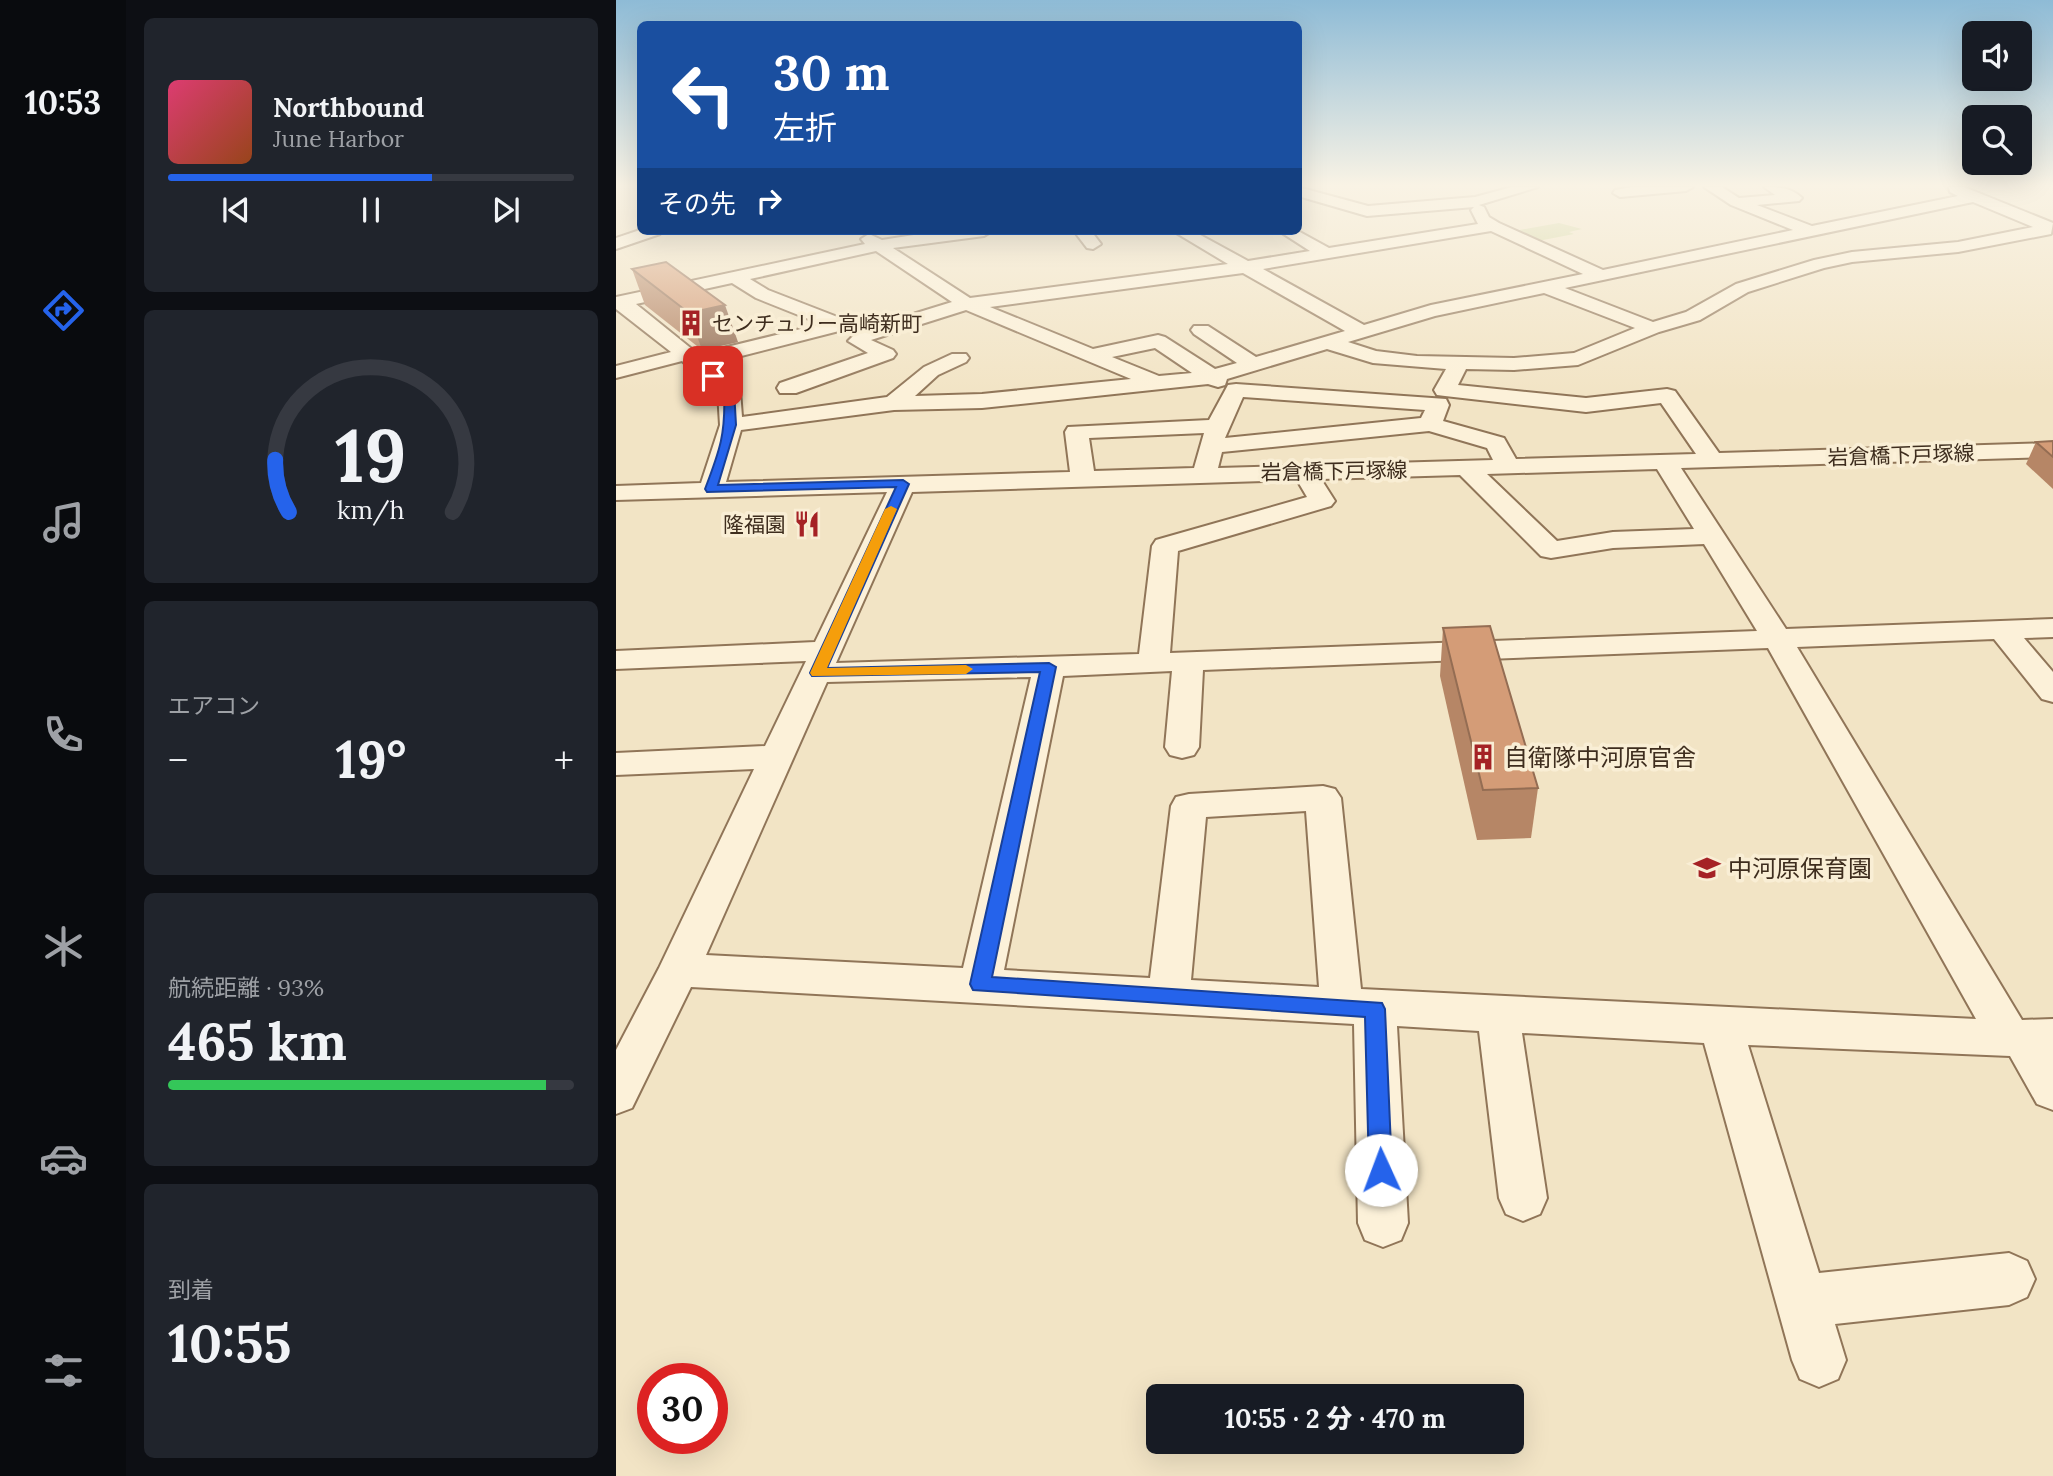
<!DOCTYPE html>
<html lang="ja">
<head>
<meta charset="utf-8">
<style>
	body { margin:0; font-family:Lora,"Noto Sans JP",serif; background:#20242c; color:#f1f3f6; height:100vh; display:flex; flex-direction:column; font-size:26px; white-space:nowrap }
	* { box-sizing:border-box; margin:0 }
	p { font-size:23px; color:#9ea1a6 }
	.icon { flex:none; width:38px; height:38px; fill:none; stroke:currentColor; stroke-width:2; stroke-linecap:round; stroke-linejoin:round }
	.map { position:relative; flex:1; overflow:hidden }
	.panel { display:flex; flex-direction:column; gap:18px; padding:18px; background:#0d0f14; width:490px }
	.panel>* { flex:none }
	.banner { position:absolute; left:21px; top:21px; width:665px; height:214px; border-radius:10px; box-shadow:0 7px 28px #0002; background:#1a4fa0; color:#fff; overflow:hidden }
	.controls { position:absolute; left:1346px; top:21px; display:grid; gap:14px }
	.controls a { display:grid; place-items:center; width:70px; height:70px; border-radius:10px; background:#171b24; box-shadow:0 7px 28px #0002; font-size:35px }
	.speed { position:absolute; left:21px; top:1363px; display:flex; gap:14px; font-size:35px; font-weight:700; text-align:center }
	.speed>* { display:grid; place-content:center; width:91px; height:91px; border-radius:50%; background:#171b24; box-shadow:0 7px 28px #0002; line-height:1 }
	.speed .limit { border:10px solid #d22; background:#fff; color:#111 }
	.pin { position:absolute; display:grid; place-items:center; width:60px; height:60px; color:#fff; margin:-30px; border-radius:14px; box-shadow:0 4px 10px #0006 }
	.me { position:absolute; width:77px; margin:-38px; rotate:358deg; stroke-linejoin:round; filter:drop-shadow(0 0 5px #0008) }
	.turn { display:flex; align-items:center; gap:24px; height:147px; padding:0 21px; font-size:32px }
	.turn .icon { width:91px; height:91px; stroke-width:2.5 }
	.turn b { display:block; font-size:49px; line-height:60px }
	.then { display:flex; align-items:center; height:66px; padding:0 21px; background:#0003; gap:14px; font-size:26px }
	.big { font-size:52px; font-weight:800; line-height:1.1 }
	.panel .widget { flex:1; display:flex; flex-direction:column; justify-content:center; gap:10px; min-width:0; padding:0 24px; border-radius:10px; background:#20242c }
	.panel .dial { align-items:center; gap:0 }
	.dial svg { height:182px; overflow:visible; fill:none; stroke:#363941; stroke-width:7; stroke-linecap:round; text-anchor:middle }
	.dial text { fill:#f1f3f6; stroke:none }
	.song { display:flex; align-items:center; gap:21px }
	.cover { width:84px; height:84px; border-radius:10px; background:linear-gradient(135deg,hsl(340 70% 55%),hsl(20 70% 35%)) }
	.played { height:7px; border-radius:4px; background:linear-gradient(90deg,#2563eb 65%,#363941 65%) }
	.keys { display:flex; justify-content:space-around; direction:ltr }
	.heat { display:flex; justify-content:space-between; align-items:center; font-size:38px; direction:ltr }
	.charge { height:10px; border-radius:5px; background:linear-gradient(90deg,#34c759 93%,#363941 0) }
	.trip { position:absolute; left:530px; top:1384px; width:378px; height:70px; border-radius:10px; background:#171b24; box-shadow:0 7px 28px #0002; font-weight:800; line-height:70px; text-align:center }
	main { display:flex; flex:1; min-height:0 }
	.dock { display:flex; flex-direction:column; width:126px; justify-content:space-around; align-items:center; background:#090b0e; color:#9ea1a6 }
	.dock .icon { width:49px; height:49px }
	.dock .on { color:#2563eb }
	.dock b { font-size:32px; color:#f1f3f6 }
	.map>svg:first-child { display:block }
	.green { fill:#ccd297 }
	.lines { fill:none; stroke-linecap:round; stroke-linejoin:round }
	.minor-casing { stroke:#907558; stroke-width:4 }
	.minor { fill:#fcf1d9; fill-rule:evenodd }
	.wall { fill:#b68666 }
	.shaded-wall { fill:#946d53 }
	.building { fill:#d49c77; stroke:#946d53; stroke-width:2 }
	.route { fill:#2563eb; stroke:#184099; stroke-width:2 }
	.slow { fill:#f59e0b }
	.labels { text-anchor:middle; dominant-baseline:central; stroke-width:7; stroke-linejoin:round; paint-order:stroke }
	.far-poi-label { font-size:21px; fill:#3e2d1e; stroke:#f9eed5; text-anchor:start }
	.far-street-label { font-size:21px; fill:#3e2d1e; stroke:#f9eed5 }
	.poi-label { font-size:24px; fill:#3e2d1e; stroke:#f9eed5; text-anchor:start }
</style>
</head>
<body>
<main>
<nav class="dock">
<b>10:53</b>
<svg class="icon on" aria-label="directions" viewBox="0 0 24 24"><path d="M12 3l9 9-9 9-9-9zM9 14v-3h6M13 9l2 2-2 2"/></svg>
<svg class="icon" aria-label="music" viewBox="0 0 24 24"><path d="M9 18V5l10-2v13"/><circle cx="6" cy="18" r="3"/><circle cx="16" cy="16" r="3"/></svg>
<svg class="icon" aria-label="phone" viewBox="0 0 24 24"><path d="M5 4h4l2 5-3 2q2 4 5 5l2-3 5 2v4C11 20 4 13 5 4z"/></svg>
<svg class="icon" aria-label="climate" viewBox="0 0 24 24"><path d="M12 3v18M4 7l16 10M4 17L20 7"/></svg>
<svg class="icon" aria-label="car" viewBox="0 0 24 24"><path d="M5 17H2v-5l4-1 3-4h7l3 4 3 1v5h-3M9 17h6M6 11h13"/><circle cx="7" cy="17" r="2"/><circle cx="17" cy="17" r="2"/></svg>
<svg class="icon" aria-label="filters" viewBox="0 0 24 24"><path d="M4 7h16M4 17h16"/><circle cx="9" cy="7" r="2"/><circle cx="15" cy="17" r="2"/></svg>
</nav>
<section class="panel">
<div class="widget">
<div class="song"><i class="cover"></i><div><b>Northbound</b><p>June Harbor</p></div></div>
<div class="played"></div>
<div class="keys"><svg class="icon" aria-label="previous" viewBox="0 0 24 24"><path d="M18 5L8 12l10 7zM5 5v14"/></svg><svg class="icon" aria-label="pause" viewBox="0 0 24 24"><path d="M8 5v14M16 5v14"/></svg><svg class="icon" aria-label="next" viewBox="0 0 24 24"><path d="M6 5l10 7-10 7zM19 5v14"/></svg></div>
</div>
<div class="widget dial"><svg viewBox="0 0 100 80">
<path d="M14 69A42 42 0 1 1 86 69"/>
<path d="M14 69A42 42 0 0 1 8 46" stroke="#2563eb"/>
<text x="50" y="56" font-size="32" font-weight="700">19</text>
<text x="50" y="72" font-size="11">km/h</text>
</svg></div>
<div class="widget"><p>エアコン</p>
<div class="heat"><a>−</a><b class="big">19°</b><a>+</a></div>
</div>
<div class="widget"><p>航続距離 · 93%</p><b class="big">465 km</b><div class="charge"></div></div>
<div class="widget"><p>到着</p><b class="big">10:55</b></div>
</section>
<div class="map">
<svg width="1437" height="1476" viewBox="0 0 1437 1476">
	<rect width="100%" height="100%" fill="#f2e4c5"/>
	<path class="green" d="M 943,223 L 966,229 L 953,232 L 958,234 L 922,241 L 898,231 Z"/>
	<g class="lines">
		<g class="minor-casing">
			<g id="minor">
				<path d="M 682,187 L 752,206 L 859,197 L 896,187 L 922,187 L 863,205 L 868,207 L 873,217 L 883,223 L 987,270 L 1177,230 L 1115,205 L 1088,187 L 1106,187 L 1123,198 L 1159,195 L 1148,187 C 1162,187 1175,187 1186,198 L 1183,201 L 1141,205 L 1196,226 L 1342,196 L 1334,192 L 1333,187 L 1348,187 L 1437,223 L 1435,234 L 1342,252 L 1236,262 L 1208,268 L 1132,292 L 1084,320 L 1043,332 L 962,365 L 898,370 L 850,369 L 842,385 L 970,398 L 1051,389 L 1059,391 L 1103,453 L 1437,443 L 1437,457 L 1065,468 L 1170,629 L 1437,619 L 1437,637 L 1408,638 L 1437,672 L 1437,702 L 1426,699 L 1378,639 L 1181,647 L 1406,1020 L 1437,1019 L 1437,1110 L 1421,1104 L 1394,1056 L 1132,1045 L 1203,1273 L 1393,1253 L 1411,1261 L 1419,1279 L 1411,1297 L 1393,1305 L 1219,1324 L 1230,1360 L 1222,1379 L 1203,1387 L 1184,1379 L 1176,1360 L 1088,1043 L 906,1033 L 931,1198 L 924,1214 L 907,1221 L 890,1214 L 883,1198 L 863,1031 L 781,1026 L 792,1223 L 785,1240 L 767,1247 L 749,1240 L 742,1223 L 738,1024 L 75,987 L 16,1108 L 0,1114 L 0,1050 L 43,968 L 138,769 L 0,775 L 0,753 L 149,746 L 190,661 L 0,669 L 0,651 L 199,642 L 271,492 L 0,500 L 0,486 L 85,483 L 104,425 L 102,392 L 66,361 L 0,378 L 0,366 L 55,352 L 0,309 L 0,297 L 249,244 L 245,239 L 253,234 L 266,240 L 323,231 L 376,231 L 368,236 L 277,248 L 354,298 L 612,264 L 557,231 L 577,231 L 632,261 L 694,251 L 663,231 L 682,231 L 713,248 L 862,224 L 855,210 L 858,207 L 751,216 L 682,196 ZM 1357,202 L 1417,227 L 1342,242 L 1236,252 L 1198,260 L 1120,284 L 1070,312 L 1037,322 L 949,288 ZM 875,231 L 967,274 L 815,305 L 748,325 L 647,269 ZM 260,251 L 336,302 L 242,331 L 232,341 L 252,353 L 164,383 L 161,388 L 164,393 L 180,393 L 277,358 L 280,354 L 277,350 L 255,340 L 350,310 L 515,379 L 366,394 L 299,396 L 322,375 L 350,362 L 353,358 L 350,354 L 336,354 L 308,367 L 271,397 L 126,417 L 124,390 L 94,364 L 223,331 L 237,331 L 240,327 L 237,323 L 152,290 L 134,279 ZM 627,273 L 729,331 L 640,357 L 592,326 L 578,326 L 575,330 L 578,334 L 621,363 L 599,369 L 549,337 L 542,335 L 477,349 L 374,307 ZM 116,283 L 140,298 L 205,324 L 82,354 L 20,304 ZM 928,293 L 1019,328 L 958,353 L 898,358 L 801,356 L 760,351 L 732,342 L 819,316 ZM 539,348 L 576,373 L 543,376 L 496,357 ZM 711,349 L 757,363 L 830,369 L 818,390 L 821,395 L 829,396 L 970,412 L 1045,403 L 1080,454 L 900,459 L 888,438 L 827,421 L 833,405 L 830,399 L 620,384 L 612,385 L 593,420 L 452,427 L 449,432 L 454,472 L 110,482 L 125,430 L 278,410 L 366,408 L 592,384 L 602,387 L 609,385 L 611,379 ZM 627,397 L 809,410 L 805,418 L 609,438 ZM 813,431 L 871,448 L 877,460 L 602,468 L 606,452 ZM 588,433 L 578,468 L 478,471 L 473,438 ZM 1041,469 L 1078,529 L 997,532 L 941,541 L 871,474 ZM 844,475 L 925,556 L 935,558 L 997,548 L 1088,544 L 1141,631 L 554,653 L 562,551 L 715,506 L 719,501 L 705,479 ZM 681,480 L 691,497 L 540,540 L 536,546 L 523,654 L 220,663 L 296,492 ZM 1152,648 L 1360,1019 L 745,989 L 725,798 L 719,789 L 707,786 L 573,794 L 560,797 L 555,806 L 534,978 L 388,970 L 447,676 L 556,671 L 549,747 L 554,755 L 566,758 L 578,755 L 583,747 L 587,670 ZM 415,677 L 347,968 L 90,955 L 211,682 ZM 690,811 L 703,987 L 575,980 L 590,817 Z"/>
				<path d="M 1016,187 L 1077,187 L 1070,191 L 1004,197 L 997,193 L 999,190 Z"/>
				<path d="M 24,230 L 46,231 L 44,234 L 0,249 L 0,238 Z"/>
				<path d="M 458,231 L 475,231 L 485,244 L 477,249 L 471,248 Z"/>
			</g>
		</g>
		<use href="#minor" class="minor"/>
	</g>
	<g class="wall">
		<path d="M 16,269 L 122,342 L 86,350 L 29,305 Z"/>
		<path d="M 1437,441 L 1437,489 L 1410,464 L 1420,442 Z"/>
		<path d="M 827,628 L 922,788 L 915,838 L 861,840 L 824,676 Z"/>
	</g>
	<path class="shaded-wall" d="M 109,305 L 122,342 L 86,350 L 73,313 Z"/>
	<g class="building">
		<path d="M 50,262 L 109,305 L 73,313 L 16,269 Z"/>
		<path d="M 1437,441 L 1437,457 L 1420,442 Z"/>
		<path d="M 874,626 L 922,788 L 867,790 L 827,628 Z"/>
	</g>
	<linearGradient id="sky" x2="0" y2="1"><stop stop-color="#8ebbd6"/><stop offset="0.47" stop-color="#f9f3e5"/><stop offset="1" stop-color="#f9f3e5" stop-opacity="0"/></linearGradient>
	<rect width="1437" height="394" fill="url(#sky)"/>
	<path class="route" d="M 93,373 L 100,373 L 118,390 L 120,425 L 102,485 L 287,480 L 293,484 L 211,668 L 433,663 L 440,667 L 376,977 L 766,1003 L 769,1009 L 776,1170 L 773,1177 L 765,1180 L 757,1177 L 753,1170 L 749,1017 L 357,990 L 354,984 L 424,672 L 196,676 L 194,673 L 280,487 L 91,492 L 89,489 C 104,450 110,433 108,391 L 93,378 Z"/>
	<path class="slow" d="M 275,506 L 281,509 L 211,668 L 350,665 L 357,669 L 350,674 L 196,676 L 194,673 L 269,509 Z"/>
	<defs>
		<g id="building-bare" transform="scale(2.1)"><path d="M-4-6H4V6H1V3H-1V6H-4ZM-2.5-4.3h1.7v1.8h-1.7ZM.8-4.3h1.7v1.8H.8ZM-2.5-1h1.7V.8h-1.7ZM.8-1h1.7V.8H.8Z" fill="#a52225" stroke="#f9eed5" stroke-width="2.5" paint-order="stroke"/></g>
		<g id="restaurant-bare" transform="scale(2.1)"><path d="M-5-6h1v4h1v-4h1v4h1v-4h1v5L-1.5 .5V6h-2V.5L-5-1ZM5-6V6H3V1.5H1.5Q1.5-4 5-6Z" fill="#a52225" stroke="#f9eed5" stroke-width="2.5" paint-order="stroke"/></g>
		<g id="school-bare" transform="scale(2.1)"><path d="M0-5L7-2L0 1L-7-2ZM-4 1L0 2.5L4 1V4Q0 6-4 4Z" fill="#a52225" stroke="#f9eed5" stroke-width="2.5" paint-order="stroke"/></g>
	</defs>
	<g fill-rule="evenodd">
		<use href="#building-bare" x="75" y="323"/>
		<use href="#restaurant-bare" x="191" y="524"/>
		<use href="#building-bare" x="867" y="757"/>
		<use href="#school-bare" x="1091" y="868"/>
	</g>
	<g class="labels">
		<g class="far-poi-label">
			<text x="96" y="323">センチュリー高崎新町</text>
			<text x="170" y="524" text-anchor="end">隆福園</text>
		</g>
		<g class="far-street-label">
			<text transform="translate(1285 455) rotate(-2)">岩倉橋下戸塚線</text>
			<text transform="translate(718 471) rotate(-1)">岩倉橋下戸塚線</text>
		</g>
		<g class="poi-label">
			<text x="888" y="757">自衛隊中河原官舎</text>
			<text x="1112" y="868">中河原保育園</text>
		</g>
	</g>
</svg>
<div class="controls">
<a><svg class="icon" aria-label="sound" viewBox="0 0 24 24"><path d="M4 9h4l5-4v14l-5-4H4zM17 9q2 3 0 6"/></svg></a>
<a><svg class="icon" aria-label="search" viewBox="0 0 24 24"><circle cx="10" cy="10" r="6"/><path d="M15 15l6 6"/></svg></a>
</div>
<div class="speed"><div class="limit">30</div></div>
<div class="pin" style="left:97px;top:376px;background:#d93025"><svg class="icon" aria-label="arrive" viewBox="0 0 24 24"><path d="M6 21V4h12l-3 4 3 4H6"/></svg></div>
<svg class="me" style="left:765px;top:1170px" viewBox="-20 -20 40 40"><circle r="19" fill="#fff"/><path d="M0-13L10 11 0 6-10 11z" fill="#2563eb"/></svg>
<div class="trip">10:55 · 2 分 · 470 m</div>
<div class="banner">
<div class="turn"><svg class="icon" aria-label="left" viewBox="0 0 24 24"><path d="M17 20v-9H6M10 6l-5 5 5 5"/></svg><div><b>30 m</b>左折</div></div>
<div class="then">その先<svg class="icon" aria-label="right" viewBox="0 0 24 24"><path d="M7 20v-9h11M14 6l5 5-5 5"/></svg></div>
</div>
</div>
</main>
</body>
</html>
